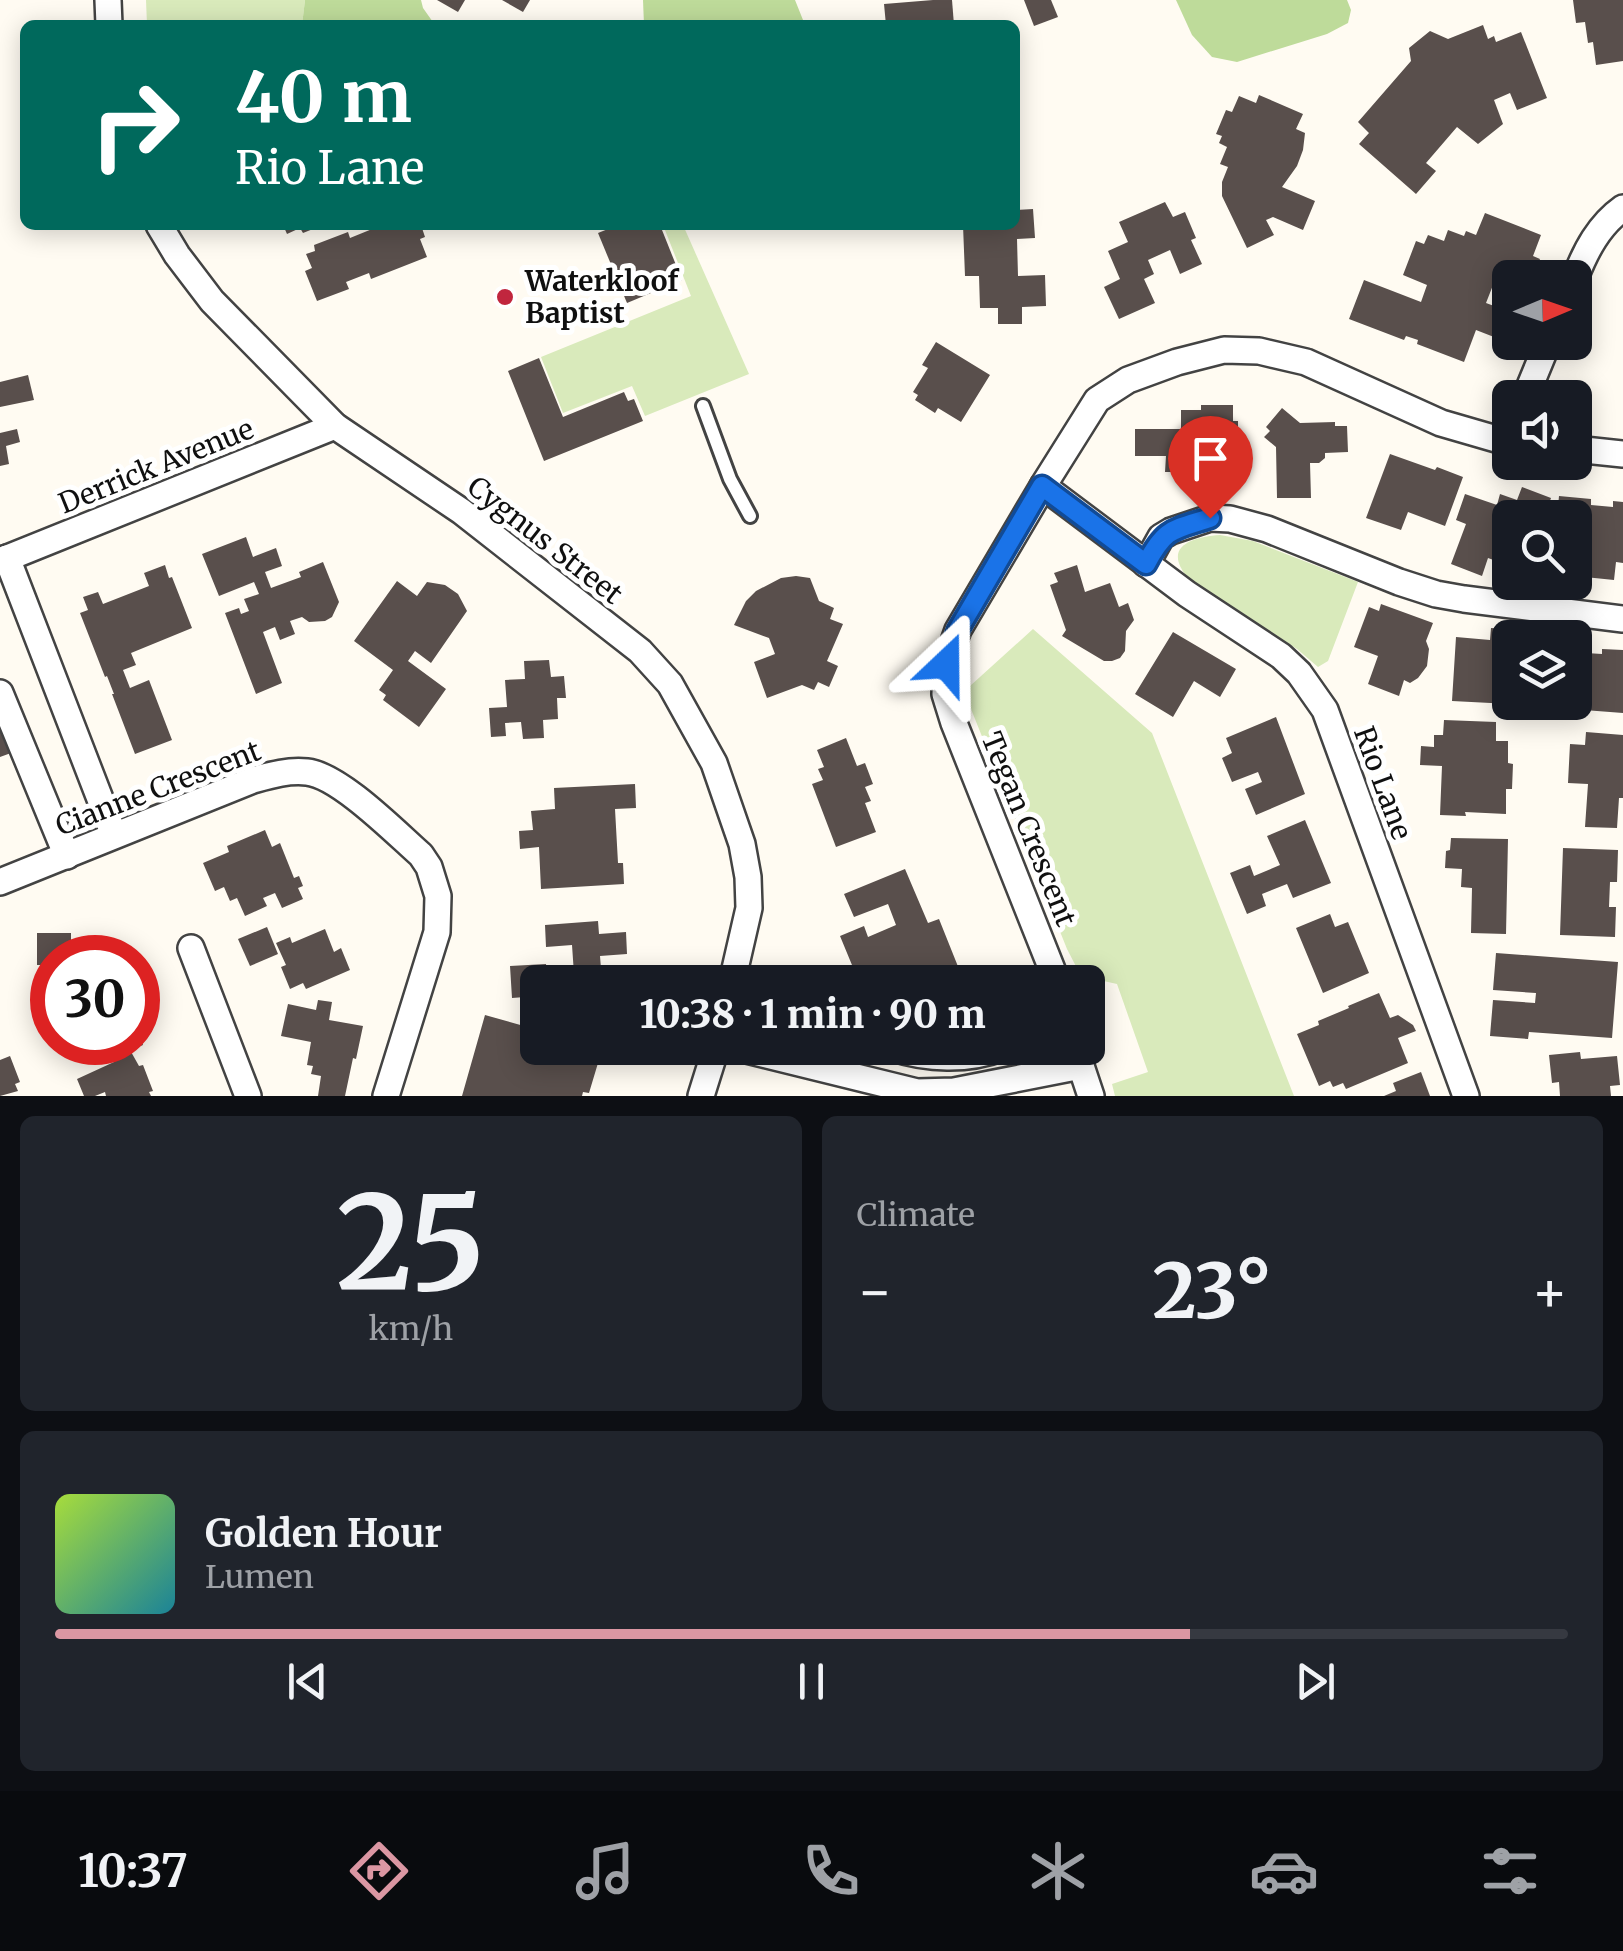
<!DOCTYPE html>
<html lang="en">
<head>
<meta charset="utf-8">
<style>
	body { margin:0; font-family:Merriweather,serif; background:#20242c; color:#f1f3f6; height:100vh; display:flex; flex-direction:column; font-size:38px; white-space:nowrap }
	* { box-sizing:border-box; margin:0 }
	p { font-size:32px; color:#9ea1a6 }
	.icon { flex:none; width:55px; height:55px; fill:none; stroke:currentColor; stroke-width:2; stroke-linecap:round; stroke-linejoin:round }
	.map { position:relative; height:1096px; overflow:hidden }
	.panel { display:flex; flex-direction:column; gap:20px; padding:20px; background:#0d0f14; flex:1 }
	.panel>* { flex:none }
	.hud { position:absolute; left:20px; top:20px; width:1000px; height:210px; border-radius:15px; box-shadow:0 5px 25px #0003; background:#00695c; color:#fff; overflow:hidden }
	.needle { width:65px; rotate:88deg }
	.fabs { position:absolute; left:1492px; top:260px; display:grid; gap:20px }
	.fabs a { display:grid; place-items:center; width:100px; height:100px; border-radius:15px; background:#171b24; box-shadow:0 5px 25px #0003; font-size:50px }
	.speed { position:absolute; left:30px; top:935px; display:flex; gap:20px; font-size:50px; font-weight:700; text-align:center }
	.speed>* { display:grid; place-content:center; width:130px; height:130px; border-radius:50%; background:#171b24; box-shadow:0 5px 25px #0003; line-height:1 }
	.speed .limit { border:15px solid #d22; background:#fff; color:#111 }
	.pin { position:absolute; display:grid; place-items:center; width:85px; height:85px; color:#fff; margin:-102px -42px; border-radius:50% 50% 50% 0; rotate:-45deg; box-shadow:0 0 10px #0007 }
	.pin .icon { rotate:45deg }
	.me { position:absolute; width:110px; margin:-55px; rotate:23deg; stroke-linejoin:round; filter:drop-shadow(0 0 8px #0008) }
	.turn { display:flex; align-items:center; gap:35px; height:210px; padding:0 50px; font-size:45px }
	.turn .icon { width:130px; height:130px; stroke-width:2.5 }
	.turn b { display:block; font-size:70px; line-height:85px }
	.big { font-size:75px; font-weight:800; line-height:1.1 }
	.panel .widget { flex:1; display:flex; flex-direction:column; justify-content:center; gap:15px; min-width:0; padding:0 35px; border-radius:15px; background:#20242c }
	.panel .dial { align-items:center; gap:0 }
	.dial b { font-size:130px; line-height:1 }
	.song { display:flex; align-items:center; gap:30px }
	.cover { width:120px; height:120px; border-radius:15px; background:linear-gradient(135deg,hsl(80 70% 55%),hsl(190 70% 35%)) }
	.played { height:10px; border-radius:5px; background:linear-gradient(90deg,#db97a3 75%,#363941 75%) }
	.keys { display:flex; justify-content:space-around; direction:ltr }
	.heat { display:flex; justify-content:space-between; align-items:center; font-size:55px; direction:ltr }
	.panel .tiles { flex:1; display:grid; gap:20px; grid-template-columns:1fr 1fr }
	.widget:last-child { grid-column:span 2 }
	.trip { position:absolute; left:520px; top:965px; width:585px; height:100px; border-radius:15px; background:#171b24; box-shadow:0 5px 25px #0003; font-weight:800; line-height:100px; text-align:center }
	.menu { display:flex; height:160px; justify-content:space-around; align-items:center; background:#090b0e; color:#9ea1a6 }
	.menu .icon { width:70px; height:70px }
	.menu .on { color:#db97a3 }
	.menu b { font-size:45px; color:#f1f3f6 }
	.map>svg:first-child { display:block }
	.green { fill:#d9eabb }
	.forest { fill:#bedb9a }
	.building { fill:#594f4c }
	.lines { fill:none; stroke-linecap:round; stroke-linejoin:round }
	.service-casing { stroke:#434343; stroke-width:18 }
	.minor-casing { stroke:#434343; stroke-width:30 }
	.service { stroke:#fff; stroke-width:12 }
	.minor { stroke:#fff; stroke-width:25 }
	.route-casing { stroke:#114b97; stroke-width:25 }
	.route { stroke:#1a73e8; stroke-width:18 }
	.poi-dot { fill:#c1263e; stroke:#fff; stroke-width:4 }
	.labels { text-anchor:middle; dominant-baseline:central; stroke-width:10; stroke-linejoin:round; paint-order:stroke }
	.poi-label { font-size:28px; font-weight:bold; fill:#101010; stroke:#fff; text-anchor:start }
	.street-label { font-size:28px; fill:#101010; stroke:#fff }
</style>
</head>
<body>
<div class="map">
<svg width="1623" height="1096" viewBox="0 0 1623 1096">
	<rect width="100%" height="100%" fill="#fffbf2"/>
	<g class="green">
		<path d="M 146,0 L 305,0 L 302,25 L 147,25 Z"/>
		<path d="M 663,225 L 683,225 L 749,374 L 645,416 L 632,386 L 563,413 L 541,357 L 691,296 Z"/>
		<path d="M 1220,535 L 1253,541 L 1358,582 L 1328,661 L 1318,667 L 1297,649 L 1188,578 C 1162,547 1191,537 1220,535 Z"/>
		<path d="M 1033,629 L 1152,733 L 1294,1096 L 1115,1096 L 1112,1084 L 1148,1072 L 1117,984 L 1081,976 L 1067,949 L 971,709 L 970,686 Z"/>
	</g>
	<g class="forest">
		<path d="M 305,0 L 421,0 L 423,8 L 435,25 L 302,25 Z"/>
		<path d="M 643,0 L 795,0 L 805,25 L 644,25 Z"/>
		<path d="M 1176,0 L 1347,0 L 1351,10 L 1348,23 L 1327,34 L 1237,62 L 1212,57 L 1192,35 Z"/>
	</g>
	<g class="building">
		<path d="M 437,0 L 465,0 L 458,12 Z"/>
		<path d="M 502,0 L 530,0 L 523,12 Z"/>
		<path d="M 933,0 L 952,0 L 954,25 L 886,25 L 884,4 Z"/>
		<path d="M 1024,0 L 1051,0 L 1058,17 L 1034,26 Z"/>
		<path d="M 1573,0 L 1623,0 L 1623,61 L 1596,65 L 1593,42 L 1588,43 L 1585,22 L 1576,23 Z"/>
		<path d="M 1483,25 L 1488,39 L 1494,36 L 1496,42 L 1521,32 L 1547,98 L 1517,110 L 1510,93 L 1494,100 L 1503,124 L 1478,144 L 1457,127 L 1426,163 L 1436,171 L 1416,194 L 1359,144 L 1369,133 L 1358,122 L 1411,61 L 1409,48 L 1430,31 L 1448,39 Z"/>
		<path d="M 1259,95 L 1303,114 L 1296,129 L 1305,133 L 1303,150 L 1297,166 L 1282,187 L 1315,201 L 1303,230 L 1273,217 L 1266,220 L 1274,235 L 1247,248 L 1222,196 L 1222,182 L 1228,167 L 1220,164 L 1227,147 L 1219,143 L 1222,136 L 1216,134 L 1226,110 L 1232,112 L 1239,96 L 1256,103 Z"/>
		<path d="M 1165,202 L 1173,217 L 1185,212 L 1196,238 L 1191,240 L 1202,264 L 1180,274 L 1170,250 L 1148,260 L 1154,274 L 1144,279 L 1155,303 L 1119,319 L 1104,287 L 1120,279 L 1108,251 L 1128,242 L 1119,222 Z"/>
		<path d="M 1033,209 L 1035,238 L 1017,239 L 1018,276 L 1045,275 L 1046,306 L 1022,307 L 1022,324 L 998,324 L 998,308 L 980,308 L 979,276 L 965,276 L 963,225 L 1015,225 L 1015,210 Z"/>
		<path d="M 1485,213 L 1541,235 L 1533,256 L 1540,259 L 1533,278 L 1510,278 L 1510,286 L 1495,280 L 1486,303 L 1505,310 L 1494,337 L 1476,330 L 1464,362 L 1417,344 L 1418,340 L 1406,336 L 1404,340 L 1349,319 L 1364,280 L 1421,302 L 1427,285 L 1403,275 L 1416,241 L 1424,244 L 1428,235 L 1444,241 L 1448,230 L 1464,236 L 1466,231 L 1476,235 Z"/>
		<path d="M 283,225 L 323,225 L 303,233 L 300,228 L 287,234 Z"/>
		<path d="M 382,225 L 421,225 L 425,237 L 420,239 L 427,257 L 371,279 L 369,273 L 346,282 L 349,289 L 317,301 L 305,271 L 312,268 L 306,254 L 315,251 L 314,245 L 348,232 L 350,238 Z"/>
		<path d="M 618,225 L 660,225 L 682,280 L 627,303 L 598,233 Z"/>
		<path d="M 936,342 L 990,375 L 961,422 L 938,408 L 935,413 L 915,400 L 918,395 L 913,392 L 928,368 L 922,365 Z"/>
		<path d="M 539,358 L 563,417 L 624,392 L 628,401 L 634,399 L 643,421 L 544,461 L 508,371 Z"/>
		<path d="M 28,375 L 34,400 L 0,407 L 0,382 Z"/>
		<path d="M 1201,405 L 1233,405 L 1233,421 L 1238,421 L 1238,457 L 1233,457 L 1233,473 L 1210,472 L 1210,480 L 1191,480 L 1191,472 L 1165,472 L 1166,456 L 1135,456 L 1135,429 L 1181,429 L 1181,410 L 1201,410 Z"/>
		<path d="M 1282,408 L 1300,423 L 1335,422 L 1335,426 L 1347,426 L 1348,452 L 1325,453 L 1325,458 L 1319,463 L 1310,463 L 1311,498 L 1277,498 L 1276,447 L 1264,437 L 1270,431 L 1266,427 Z"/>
		<path d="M 17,429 L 20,442 L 6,446 L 9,464 L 0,466 L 0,433 Z"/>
		<path d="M 1390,454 L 1435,470 L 1437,467 L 1463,477 L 1445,526 L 1408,512 L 1401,530 L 1366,518 Z"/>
		<path d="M 1522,487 L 1551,498 L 1544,518 L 1510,518 L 1510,566 L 1488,558 L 1482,576 L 1451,564 L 1466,524 L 1456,520 L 1465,494 L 1497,505 L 1500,494 L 1517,500 Z"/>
		<path d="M 1559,496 L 1591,499 L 1591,505 L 1613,507 L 1613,501 L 1623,502 L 1623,563 L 1616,562 L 1614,580 L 1575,576 L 1575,518 L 1557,518 Z"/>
		<path d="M 246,537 L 253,557 L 276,548 L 282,566 L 265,572 L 271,588 L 301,577 L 299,572 L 323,562 L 339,602 L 332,617 L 325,621 L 309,622 L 302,617 L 290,621 L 295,634 L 280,640 L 275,627 L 263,632 L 282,683 L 256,694 L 225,613 L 239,608 L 241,614 L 249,611 L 244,599 L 259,594 L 254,582 L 219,596 L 202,554 Z"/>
		<path d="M 165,565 L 169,578 L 172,577 L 192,628 L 131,653 L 136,665 L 123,670 L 130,688 L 149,680 L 172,740 L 135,754 L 112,694 L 114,694 L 107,676 L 105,677 L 80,613 L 88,610 L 83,597 L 98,592 L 103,604 L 149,586 L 144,573 Z"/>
		<path d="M 1077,565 L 1085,592 L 1110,583 L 1119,607 L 1128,603 L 1134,620 L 1126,631 L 1125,651 L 1120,658 L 1112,661 L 1104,661 L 1062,636 L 1066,630 L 1050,585 L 1058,582 L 1054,573 Z"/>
		<path d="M 796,576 L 810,578 L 819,601 L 834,608 L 830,619 L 843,624 L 827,661 L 838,666 L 829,687 L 818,682 L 814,690 L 802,685 L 767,698 L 754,662 L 775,654 L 769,638 L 734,625 L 746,601 L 756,591 L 781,578 Z"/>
		<path d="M 397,581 L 417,596 L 427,582 L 445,585 L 458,594 L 467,611 L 431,663 L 415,651 L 408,661 L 446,689 L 419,727 L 383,700 L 386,695 L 379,690 L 393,670 L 354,641 Z"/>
		<path d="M 1381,604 L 1433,623 L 1426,641 L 1429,649 L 1427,666 L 1418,678 L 1410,683 L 1404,680 L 1399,696 L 1368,684 L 1378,656 L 1354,647 L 1369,607 L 1379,611 Z"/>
		<path d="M 1491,628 L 1540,631 L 1540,638 L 1510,638 L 1510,704 L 1452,701 L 1456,637 L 1490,640 Z"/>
		<path d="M 1173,632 L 1236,669 L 1220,697 L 1194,681 L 1173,717 L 1135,694 Z"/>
		<path d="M 1602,649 L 1623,650 L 1623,713 L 1571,709 L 1571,702 L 1575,702 L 1575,655 L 1586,656 L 1586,653 L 1602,654 Z"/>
		<path d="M 549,660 L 551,677 L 564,676 L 566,698 L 557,698 L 558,719 L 543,720 L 544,738 L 523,739 L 521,722 L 505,723 L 506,736 L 491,737 L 489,708 L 507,707 L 505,680 L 525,679 L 524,661 Z"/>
		<path d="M 1276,717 L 1305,794 L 1256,815 L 1245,789 L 1262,782 L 1258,772 L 1232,782 L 1222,758 L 1232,753 L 1226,738 Z"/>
		<path d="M 1444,720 L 1496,722 L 1496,741 L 1508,741 L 1508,763 L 1513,764 L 1512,789 L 1506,789 L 1506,814 L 1465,812 L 1466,816 L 1440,815 L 1442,766 L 1420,765 L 1421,746 L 1434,747 L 1434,735 L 1443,735 Z"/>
		<path d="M 0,727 L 11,753 L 0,757 Z"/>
		<path d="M 1586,732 L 1623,735 L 1623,798 L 1619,798 L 1617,828 L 1585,827 L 1588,784 L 1568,783 L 1570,744 L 1585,745 Z"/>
		<path d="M 846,738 L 857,766 L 865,763 L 873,784 L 865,787 L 871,801 L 865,803 L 876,832 L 836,847 L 812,784 L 823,780 L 818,769 L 824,767 L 817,750 Z"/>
		<path d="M 635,784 L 636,808 L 615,809 L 618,863 L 623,863 L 624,884 L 541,889 L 539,847 L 520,849 L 519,831 L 533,830 L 531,811 L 555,809 L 554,788 Z"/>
		<path d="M 1305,820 L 1331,883 L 1293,898 L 1287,884 L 1262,894 L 1266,906 L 1247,914 L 1230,873 L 1250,865 L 1254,876 L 1280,865 L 1267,836 Z"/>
		<path d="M 265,830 L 272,847 L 280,843 L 294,878 L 299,876 L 303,886 L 298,888 L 303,899 L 282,908 L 275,893 L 263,898 L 267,906 L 245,916 L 237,898 L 230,901 L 224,887 L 215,891 L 203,863 L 229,852 L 227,846 Z"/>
		<path d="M 1451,838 L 1508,839 L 1506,934 L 1471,933 L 1472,888 L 1461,887 L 1462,869 L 1445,868 L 1446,851 L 1450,850 Z"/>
		<path d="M 1563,848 L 1618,850 L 1617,882 L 1610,882 L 1609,907 L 1616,907 L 1615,937 L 1560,935 Z"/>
		<path d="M 905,869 L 928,923 L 939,919 L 961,974 L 940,982 L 921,982 L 916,970 L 886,982 L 859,982 L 840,936 L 864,926 L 868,937 L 896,925 L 888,904 L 854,917 L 844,894 Z"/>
		<path d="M 1330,914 L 1335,927 L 1348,922 L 1369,973 L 1323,993 L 1296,928 Z"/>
		<path d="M 598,921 L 599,934 L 626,932 L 627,954 L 600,956 L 602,982 L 538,982 L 538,996 L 512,998 L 510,966 L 546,964 L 547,976 L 574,974 L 572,945 L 546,947 L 545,925 Z"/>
		<path d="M 267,927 L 278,954 L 250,966 L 238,939 Z"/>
		<path d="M 325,929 L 334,952 L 341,948 L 350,970 L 306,989 L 303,983 L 290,989 L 281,967 L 286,965 L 276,943 L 290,937 L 292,943 Z"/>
		<path d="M 37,933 L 71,933 L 71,958 L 52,958 L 52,1006 L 44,1006 L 43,965 L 37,965 Z"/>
		<path d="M 1496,953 L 1618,962 L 1612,1038 L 1529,1032 L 1528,1039 L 1490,1036 L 1493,1000 L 1535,1003 L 1536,993 L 1493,990 Z"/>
		<path d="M 1379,993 L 1390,1018 L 1398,1015 L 1413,1025 L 1416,1031 L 1398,1038 L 1408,1063 L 1346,1089 L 1343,1083 L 1333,1087 L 1330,1081 L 1319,1086 L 1297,1034 L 1319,1025 L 1318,1021 L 1349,1008 L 1348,1006 Z"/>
		<path d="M 318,1000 L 332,1002 L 329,1020 L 363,1026 L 356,1059 L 353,1058 L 345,1096 L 318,1096 L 321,1076 L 311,1074 L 313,1066 L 307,1065 L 311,1042 L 281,1036 L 288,1004 L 316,1010 Z"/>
		<path d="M 485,1015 L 538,1030 L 534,1045 L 538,1048 L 598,1063 L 589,1093 L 583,1092 L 582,1096 L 462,1096 Z"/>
		<path d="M 138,1031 L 143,1045 L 130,1050 L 139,1066 L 143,1065 L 153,1091 L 149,1092 L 151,1096 L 106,1096 L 105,1092 L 95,1096 L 84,1096 L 77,1079 L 114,1062 L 106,1042 L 138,1042 Z"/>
		<path d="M 1580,1052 L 1581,1059 L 1617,1056 L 1620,1085 L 1610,1086 L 1611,1096 L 1560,1096 L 1559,1082 L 1552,1083 L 1549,1055 Z"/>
		<path d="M 10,1056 L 20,1082 L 15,1084 L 18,1091 L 0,1096 L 0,1060 Z"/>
		<path d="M 1421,1072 L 1430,1096 L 1384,1096 L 1396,1091 L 1393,1083 Z"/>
	</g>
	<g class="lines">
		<g class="service-casing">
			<path id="service" d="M 703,406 L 730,479 L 750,516"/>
		</g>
		<g class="minor-casing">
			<g id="minor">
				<path d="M 108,0 L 109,25"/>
				<path d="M 159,225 L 177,255 L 212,301 L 335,426 L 461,511 L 640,651 L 670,684 L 714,763 L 742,844 L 748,877 L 749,908 L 732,982"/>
				<path d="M 1575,278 C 1586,250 1599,225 1623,208"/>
				<path d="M 1525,398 L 1548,342"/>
				<path d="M 1575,449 L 1623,454"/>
				<path d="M 1043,486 L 1187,594 L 1281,656 L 1299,673 L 1325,710 L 1466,1096"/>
				<path d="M 7,558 L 114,835"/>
				<path d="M 0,561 L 335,426"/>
				<path d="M 1146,564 L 1161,537 L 1171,531 L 1210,518 L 1230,519 L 1267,529 L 1399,582 L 1436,594 L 1464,599 L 1623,619"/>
				<path d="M 0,693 L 67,856"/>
				<path d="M 0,882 L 253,780 C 271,775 288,770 307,772 C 339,775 396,833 421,855 L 429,867 L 438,896 L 437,932 L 386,1096"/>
				<path d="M 191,948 L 248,1096"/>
				<path d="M 1057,982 L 954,723 L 945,694 L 946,664 L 958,630 L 1043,486 L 1097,400 L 1128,380 L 1177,362 L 1224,350 L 1259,351 L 1306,362 L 1441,423 L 1510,443"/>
				<path d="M 738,1048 L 917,1092 L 954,1091 L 1081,1066"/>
				<path d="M 893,1048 C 927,1059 967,1061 1001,1048"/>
				<path d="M 1075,1048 L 1091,1096"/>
				<path d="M 701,1096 L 716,1048"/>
			</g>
		</g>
		<use href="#service" class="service"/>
		<use href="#minor" class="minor"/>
	</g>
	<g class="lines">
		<g class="route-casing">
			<path id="route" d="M 946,664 L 958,630 L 1042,486 L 1146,564 C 1165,528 1172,530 1210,518"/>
		</g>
		<use href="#route" class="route"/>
	</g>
	<circle class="poi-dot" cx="505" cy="297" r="10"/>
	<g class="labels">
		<g class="poi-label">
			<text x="525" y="281">Waterkloof<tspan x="525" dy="32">Baptist</tspan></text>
		</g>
		<g class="street-label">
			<text transform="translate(156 466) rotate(-22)">Derrick Avenue</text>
			<text transform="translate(545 540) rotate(38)">Cygnus Street</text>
			<text transform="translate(1383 783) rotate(70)">Rio Lane</text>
			<text transform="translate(158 788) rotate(-21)">Cianne Crescent</text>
			<text transform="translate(1029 829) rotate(68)">Tegan Crescent</text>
		</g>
	</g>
</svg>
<div class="fabs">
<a><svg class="needle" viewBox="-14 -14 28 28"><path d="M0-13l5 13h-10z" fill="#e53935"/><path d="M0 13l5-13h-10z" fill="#9ea1a6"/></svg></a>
<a><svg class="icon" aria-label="sound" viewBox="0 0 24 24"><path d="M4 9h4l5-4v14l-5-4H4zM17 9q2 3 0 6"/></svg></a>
<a><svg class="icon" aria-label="search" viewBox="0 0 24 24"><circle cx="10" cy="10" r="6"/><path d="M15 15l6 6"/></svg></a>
<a><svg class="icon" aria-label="layers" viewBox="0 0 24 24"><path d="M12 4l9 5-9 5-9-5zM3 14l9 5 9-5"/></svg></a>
</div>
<div class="speed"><div class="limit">30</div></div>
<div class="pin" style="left:1210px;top:518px;background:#d93025"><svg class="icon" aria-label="arrive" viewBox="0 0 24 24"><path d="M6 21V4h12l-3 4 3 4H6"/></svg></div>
<svg class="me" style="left:946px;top:664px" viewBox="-20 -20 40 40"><path d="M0-17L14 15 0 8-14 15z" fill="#1a73e8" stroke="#fff" stroke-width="4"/></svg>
<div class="trip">10:38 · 1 min · 90 m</div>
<div class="hud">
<div class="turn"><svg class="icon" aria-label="right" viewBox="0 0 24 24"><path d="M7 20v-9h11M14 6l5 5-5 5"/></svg><div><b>40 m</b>Rio Lane</div></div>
</div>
</div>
<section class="panel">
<div class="tiles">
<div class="widget dial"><b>25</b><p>km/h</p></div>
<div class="widget"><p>Climate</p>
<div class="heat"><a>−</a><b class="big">23°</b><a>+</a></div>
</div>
<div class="widget">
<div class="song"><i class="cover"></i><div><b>Golden Hour</b><p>Lumen</p></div></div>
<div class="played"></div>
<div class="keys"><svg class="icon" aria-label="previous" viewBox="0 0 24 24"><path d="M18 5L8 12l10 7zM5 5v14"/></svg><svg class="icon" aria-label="pause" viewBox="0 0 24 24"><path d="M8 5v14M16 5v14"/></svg><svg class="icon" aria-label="next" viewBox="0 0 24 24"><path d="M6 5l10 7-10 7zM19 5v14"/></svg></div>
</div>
</div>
</section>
<nav class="menu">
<b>10:37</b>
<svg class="icon on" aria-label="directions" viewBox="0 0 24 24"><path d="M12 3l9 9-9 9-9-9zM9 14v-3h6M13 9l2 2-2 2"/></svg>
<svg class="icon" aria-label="music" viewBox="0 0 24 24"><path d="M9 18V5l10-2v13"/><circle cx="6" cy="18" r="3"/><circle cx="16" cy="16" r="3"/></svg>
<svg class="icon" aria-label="phone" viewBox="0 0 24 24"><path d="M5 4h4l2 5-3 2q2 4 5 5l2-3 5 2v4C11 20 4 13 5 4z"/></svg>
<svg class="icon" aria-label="climate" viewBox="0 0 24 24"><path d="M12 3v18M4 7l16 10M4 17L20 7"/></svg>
<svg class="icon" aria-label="car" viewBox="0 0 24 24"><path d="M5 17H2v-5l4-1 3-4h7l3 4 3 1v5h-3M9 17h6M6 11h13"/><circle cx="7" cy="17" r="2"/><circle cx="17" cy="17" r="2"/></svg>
<svg class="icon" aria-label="filters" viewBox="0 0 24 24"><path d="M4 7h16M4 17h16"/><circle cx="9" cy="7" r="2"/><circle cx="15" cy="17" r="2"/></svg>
</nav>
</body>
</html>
